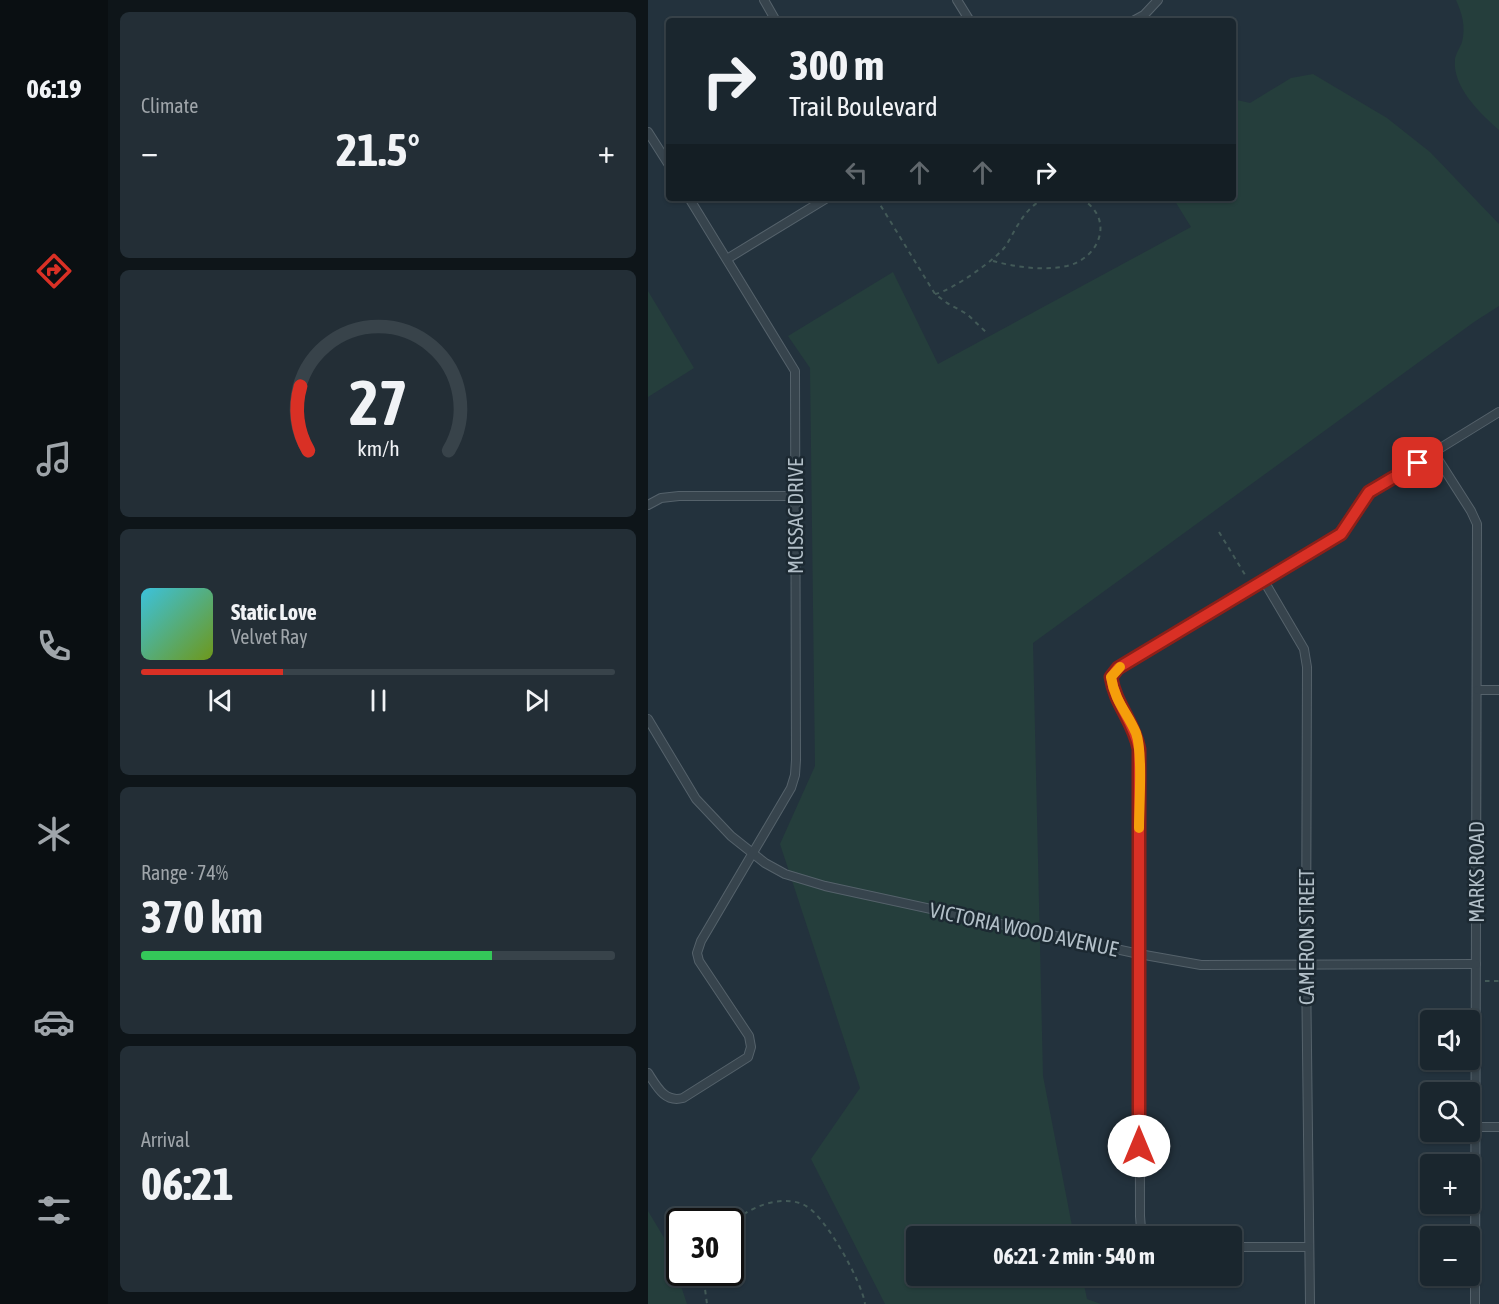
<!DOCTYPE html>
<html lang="en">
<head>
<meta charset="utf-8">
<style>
	body { margin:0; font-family:"Asap Condensed",sans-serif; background:#232e36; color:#f1f3f6; height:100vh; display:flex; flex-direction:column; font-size:22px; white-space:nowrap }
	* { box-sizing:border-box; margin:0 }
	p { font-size:20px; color:#9fa5aa }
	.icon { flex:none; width:33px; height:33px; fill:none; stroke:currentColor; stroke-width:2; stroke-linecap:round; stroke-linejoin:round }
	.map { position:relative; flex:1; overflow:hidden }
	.sheet { display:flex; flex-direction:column; gap:12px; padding:12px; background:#0e1519; width:540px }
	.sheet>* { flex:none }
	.banner { position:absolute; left:18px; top:18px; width:570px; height:183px; border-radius:6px; box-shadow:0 2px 4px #0004,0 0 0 2px #38434a; background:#1a262e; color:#f1f3f6; overflow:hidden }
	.buttons { position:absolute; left:772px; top:1010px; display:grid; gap:12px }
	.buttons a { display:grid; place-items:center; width:60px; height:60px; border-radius:6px; background:#1a262e; box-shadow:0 2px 4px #0004,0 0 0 2px #38434a; font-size:30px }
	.speed { position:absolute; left:18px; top:1208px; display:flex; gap:12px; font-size:30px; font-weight:700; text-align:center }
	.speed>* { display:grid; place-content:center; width:78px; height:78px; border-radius:50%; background:#1a262e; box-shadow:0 2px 4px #0004,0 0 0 2px #38434a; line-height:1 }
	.speed .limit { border:3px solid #111; border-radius:9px; background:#fff; color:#111 }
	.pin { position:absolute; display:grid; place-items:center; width:51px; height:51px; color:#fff; margin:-26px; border-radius:12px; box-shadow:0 3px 9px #0006 }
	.me { position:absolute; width:66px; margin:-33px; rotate:0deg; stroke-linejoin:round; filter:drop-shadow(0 0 4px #0008) }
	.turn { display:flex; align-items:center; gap:21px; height:126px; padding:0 24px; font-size:27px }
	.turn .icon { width:78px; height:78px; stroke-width:2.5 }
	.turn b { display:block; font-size:42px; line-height:51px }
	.lanes { display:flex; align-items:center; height:57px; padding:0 24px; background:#0003; justify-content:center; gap:30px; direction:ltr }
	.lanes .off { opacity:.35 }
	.big { font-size:45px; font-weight:700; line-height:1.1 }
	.sheet .tile { flex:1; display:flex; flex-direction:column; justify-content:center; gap:9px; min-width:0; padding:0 21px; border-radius:9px; background:#232e36 }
	.sheet .dial { align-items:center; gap:0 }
	.dial svg { height:156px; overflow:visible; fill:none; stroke:#38434a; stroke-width:7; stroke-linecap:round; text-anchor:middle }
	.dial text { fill:#f1f3f6; stroke:none }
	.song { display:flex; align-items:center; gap:18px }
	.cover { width:72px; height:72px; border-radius:9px; background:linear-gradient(135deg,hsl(190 70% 55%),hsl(80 70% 35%)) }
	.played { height:6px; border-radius:3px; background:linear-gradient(90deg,#d93025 30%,#38434a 30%) }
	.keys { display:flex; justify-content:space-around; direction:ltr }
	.heat { display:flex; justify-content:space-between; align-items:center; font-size:33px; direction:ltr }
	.charge { height:9px; border-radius:4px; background:linear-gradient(90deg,#34c759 74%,#38434a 0) }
	.trip { position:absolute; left:258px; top:1226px; width:336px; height:60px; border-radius:6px; background:#1a262e; box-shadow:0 2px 4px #0004,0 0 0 2px #38434a; font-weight:700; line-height:60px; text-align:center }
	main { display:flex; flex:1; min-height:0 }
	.tab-bar { display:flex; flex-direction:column; width:108px; justify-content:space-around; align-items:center; background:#0a0f12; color:#9fa5aa }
	.tab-bar .icon { width:42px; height:42px }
	.tab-bar .on { color:#d93025 }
	.tab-bar b { font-size:27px; color:#f1f3f6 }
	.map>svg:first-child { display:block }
	.green { fill:#253e3c }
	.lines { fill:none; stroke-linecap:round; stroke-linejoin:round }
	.minor-casing { stroke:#55626b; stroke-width:10 }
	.path { stroke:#435a58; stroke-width:2; stroke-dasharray:4.5 4.5; stroke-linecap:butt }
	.minor { stroke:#37444d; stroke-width:8 }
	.route-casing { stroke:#8d1f18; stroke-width:15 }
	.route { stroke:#d93025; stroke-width:10 }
	.slow { stroke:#f59e0b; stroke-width:10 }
	.labels { text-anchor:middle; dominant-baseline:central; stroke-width:5; stroke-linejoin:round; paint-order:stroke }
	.street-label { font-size:21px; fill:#b2bfc8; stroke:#1c2932 }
</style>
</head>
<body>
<main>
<nav class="tab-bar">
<b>06:19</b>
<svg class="icon on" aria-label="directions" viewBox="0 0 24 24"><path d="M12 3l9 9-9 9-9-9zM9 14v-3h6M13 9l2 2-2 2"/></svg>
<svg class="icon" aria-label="music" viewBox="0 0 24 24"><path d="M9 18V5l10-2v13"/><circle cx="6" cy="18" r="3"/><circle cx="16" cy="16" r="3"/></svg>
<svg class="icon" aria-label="phone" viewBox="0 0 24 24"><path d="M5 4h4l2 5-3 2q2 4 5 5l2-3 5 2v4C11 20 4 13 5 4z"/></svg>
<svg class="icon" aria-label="climate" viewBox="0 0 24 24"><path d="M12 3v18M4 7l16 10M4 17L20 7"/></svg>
<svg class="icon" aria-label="car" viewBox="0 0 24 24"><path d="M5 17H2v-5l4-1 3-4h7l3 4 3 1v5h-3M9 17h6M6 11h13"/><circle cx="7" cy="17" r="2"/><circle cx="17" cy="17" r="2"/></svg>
<svg class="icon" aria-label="filters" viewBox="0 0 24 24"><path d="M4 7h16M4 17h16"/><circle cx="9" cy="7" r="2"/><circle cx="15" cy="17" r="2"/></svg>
</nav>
<section class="sheet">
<div class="tile"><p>Climate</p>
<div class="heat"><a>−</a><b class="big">21.5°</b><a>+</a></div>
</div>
<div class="tile dial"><svg viewBox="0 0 100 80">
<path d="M14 69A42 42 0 1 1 86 69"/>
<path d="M14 69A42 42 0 0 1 10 36" stroke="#d93025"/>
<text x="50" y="56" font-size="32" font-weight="700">27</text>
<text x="50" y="72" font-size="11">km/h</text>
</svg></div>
<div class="tile">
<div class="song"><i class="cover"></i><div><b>Static Love</b><p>Velvet Ray</p></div></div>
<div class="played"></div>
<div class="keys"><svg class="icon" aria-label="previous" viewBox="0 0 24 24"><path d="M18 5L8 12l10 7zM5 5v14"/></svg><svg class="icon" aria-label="pause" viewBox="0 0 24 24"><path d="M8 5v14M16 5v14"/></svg><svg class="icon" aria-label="next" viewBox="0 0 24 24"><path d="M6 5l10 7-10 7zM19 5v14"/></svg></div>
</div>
<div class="tile"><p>Range · 74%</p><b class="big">370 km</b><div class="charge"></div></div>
<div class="tile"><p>Arrival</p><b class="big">06:21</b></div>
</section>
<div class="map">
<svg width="851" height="1304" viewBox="0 0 851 1304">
	<rect width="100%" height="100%" fill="#23323d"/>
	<g class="green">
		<path d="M 808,0 L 851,0 L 851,130 C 832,113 804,87 807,59 C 808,53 812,48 814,42 C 818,27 814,13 808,0 Z"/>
		<path d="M 665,74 L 739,118 L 782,152 L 851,224 L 851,306 L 826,322 L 385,643 L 395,1076 L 426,1236 L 268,1236 L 268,1275 L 434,1275 L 439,1299 L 453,1304 L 237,1304 L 163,1159 L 212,1088 L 132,844 L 167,766 L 162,368 L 140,336 L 245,272 L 290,364 L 543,227 L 525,198 L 585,198 L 585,99 L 602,103 L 643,78 Z"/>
		<path d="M 0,291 L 46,368 L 0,397 Z"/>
		<path d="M 0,1211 L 18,1241 L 39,1304 L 0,1304 Z"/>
	</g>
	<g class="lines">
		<g class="minor-casing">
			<g id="minor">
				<path d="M 116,0 L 128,21"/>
				<path d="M 309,0 L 322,21"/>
				<path d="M 485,21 L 496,15 L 510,0"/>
				<path d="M 0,132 L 21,165"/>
				<path d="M 79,259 L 179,198"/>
				<path d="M 786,453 L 823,511 L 829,524 L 827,1304"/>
				<path d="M 0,505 L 13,498 L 31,496 L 146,496"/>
				<path d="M 616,581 L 656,649 L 659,667 L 658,965 L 662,1304"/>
				<path d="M 830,690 L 851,690"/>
				<path d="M 0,719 L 48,799 L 83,836 L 117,863 L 137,874 L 177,886 L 491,954 L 553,965 L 828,964"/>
				<path d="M 0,1073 C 9,1087 17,1103 35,1098 L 100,1057 L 103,1047 L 101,1036 L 51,961 L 49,953 L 53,941 L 143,788 L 147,775 L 148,760 L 147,371 L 41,198"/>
				<path d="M 828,1127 L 851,1127"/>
				<path d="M 496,1236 L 493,1229 L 492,1216 L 491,749 C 486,722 467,704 463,677 L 470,668 L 693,534 L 721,492 L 851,412"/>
				<path d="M 584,1247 L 661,1247"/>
			</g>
		</g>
		<g class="path">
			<path d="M 228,198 L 287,294 L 299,303 L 319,314 L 340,334"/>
			<path d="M 345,261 C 367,267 396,271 419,266 C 452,258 468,218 432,198"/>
			<path d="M 287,294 C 303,291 351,258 359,244 C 370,225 376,210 396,198"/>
			<path d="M 571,532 L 599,578"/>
			<path d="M 837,981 L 851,981"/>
			<path d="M 82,1226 C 98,1207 136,1193 158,1206 C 178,1217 214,1282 217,1304"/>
			<path d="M 59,1272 L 57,1289 L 59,1304"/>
		</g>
		<use href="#minor" class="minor"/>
	</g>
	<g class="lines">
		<g class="route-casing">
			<path id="route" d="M 491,1146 L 491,749 C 486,722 467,704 463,677 L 470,668 L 693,534 L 721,492 L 770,463"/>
		</g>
		<use href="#route" class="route"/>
		<path class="slow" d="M 472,667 L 463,677 C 467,702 479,712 488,733 C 495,752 491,806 491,828"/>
	</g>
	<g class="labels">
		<g class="street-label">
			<text transform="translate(147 516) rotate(-90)">MCISSAC DRIVE</text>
			<text transform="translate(828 872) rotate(-90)">MARKS ROAD</text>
			<text transform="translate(376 929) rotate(12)">VICTORIA WOOD AVENUE</text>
			<text transform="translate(658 937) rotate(-90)">CAMERON STREET</text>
		</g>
	</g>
</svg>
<div class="buttons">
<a><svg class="icon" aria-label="sound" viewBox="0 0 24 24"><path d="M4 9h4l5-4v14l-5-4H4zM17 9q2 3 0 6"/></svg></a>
<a><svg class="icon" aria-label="search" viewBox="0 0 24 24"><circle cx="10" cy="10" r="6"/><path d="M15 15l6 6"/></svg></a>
<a>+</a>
<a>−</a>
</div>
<div class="speed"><div class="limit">30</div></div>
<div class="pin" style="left:770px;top:463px;background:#d93025"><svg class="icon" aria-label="arrive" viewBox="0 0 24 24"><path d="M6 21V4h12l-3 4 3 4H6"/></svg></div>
<svg class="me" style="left:491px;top:1146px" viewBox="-20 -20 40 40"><circle r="19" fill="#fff"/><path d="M0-13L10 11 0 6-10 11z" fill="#d93025"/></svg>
<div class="trip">06:21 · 2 min · 540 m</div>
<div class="banner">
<div class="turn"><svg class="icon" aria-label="right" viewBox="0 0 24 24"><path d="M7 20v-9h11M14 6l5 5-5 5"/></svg><div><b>300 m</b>Trail Boulevard</div></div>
<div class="lanes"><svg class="icon off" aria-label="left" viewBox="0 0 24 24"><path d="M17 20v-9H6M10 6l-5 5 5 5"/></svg><svg class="icon off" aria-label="ahead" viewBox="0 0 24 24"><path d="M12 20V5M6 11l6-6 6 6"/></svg><svg class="icon off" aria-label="ahead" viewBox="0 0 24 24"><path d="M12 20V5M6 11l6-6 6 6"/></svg><svg class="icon" aria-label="right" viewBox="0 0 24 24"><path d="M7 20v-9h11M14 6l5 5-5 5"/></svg></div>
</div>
</div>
</main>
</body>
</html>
